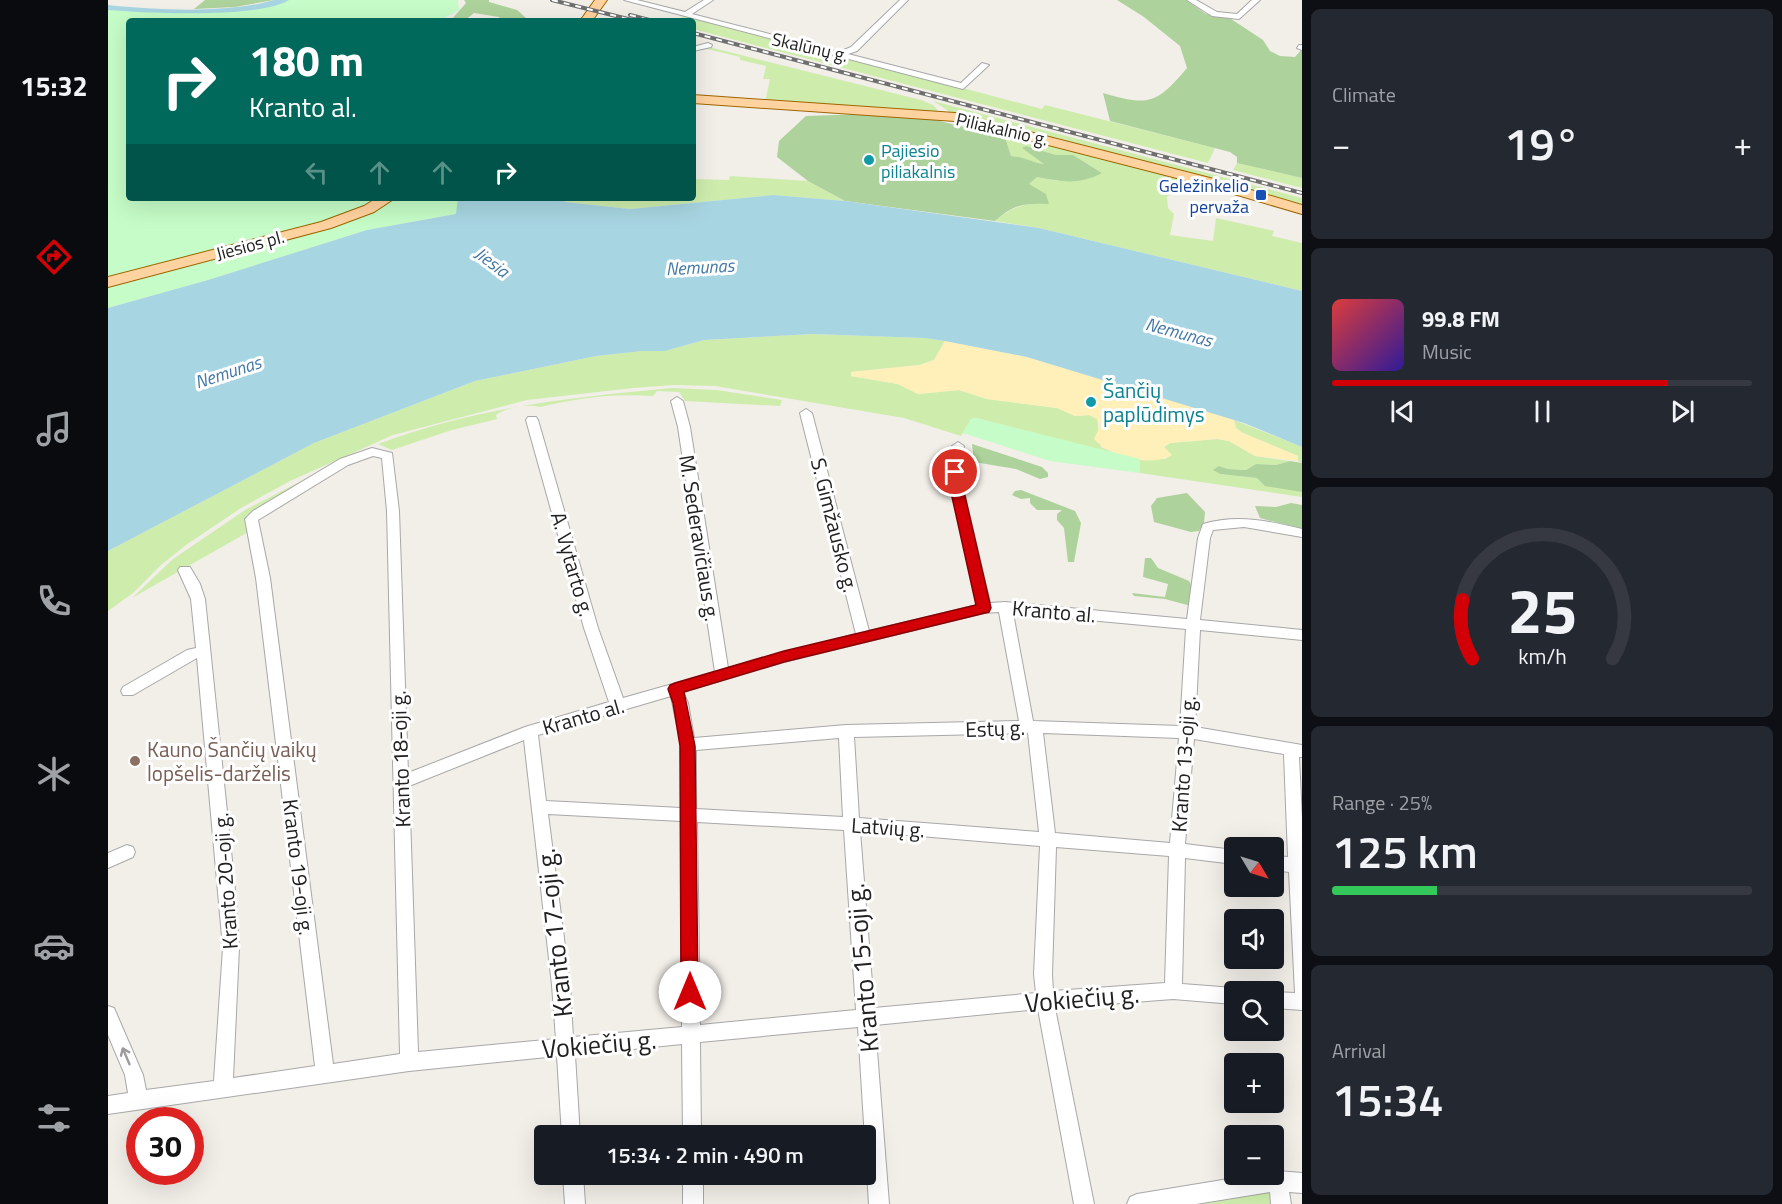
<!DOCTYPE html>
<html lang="en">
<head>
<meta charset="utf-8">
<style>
	body { margin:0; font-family:"Titillium Web",sans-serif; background:#242831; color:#f1f3f6; height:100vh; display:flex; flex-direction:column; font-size:22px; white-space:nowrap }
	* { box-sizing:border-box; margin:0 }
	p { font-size:20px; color:#9ea1a6 }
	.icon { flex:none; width:33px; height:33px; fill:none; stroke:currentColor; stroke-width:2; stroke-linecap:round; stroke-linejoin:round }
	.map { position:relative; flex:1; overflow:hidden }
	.side { display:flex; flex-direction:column; gap:9px; padding:9px; background:#0d0f14; width:480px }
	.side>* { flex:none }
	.hud { position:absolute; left:18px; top:18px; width:570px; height:183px; border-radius:6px; box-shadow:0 6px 24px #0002; background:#00695c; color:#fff; overflow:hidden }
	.needle { width:39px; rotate:128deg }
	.fabs { position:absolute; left:1116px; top:837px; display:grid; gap:12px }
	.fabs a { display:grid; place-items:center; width:60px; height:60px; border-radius:6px; background:#171b24; box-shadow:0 6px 24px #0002; font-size:30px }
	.speed { position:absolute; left:18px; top:1107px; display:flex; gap:12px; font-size:30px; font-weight:700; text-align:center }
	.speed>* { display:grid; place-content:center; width:78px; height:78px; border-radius:50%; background:#171b24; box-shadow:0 6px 24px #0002; line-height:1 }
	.speed .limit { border:9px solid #d22; background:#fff; color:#111 }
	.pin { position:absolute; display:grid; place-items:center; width:51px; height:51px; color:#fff; margin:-26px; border:3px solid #fff; border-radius:50%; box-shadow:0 2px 6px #0007 }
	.me { position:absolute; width:66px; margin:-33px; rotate:0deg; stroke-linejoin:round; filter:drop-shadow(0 0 4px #0008) }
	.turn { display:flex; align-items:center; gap:21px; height:126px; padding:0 24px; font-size:27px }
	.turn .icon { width:78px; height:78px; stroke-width:2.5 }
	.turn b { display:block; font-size:42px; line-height:51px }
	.lanes { display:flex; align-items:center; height:57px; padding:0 24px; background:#0003; justify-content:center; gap:30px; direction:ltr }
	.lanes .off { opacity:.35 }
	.big { font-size:45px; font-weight:600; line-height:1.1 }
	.side .tile { flex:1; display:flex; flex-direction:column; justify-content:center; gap:9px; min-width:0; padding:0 21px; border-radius:9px; background:#242831 }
	.side .dial { align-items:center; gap:0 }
	.dial svg { height:156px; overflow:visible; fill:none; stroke:#363941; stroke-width:7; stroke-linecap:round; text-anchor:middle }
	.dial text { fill:#f1f3f6; stroke:none }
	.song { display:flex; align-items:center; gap:18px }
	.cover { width:72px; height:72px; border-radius:9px; background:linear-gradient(135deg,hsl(0 70% 55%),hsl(250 70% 35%)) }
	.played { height:6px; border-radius:3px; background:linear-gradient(90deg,#d20006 80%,#363941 80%) }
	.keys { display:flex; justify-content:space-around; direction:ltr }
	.heat { display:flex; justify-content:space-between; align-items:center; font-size:33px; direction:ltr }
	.charge { height:9px; border-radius:4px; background:linear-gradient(90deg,#34c759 25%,#363941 0) }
	.trip { position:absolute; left:426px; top:1125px; width:342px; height:60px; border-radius:6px; background:#171b24; box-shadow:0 6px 24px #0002; font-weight:600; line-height:60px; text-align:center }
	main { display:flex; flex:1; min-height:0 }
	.tab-bar { display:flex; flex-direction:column; width:108px; justify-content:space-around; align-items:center; background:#090b0e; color:#9ea1a6 }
	.tab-bar .icon { width:42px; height:42px }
	.tab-bar .current { color:#d20006 }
	.tab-bar b { font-size:27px; color:#f1f3f6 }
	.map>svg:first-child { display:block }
	.grass { fill:#ceedad }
	.forest { fill:#add29b }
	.sand { fill:#ffefb8 }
	.park { fill:#c5fcc7 }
	.water { fill:#a7d5e1 }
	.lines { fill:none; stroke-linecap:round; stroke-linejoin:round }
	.street-casing { stroke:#a8a8a8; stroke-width:2 }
	.primary-casing { stroke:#9e6500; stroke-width:2 }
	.street { fill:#fff; fill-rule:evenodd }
	.primary { fill:#ffd39f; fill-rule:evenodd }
	.rail-casing { stroke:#6f6f6f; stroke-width:4 }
	.rail { stroke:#fff; stroke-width:2; stroke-dasharray:6; stroke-linecap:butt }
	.oneway { stroke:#9b9b9b }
	.route { fill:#d20006; stroke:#880004; stroke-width:1.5 }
	.culture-dot { fill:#0f9aa8; stroke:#fff; stroke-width:2 }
	.transit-dot { fill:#1a4fb4; stroke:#fff; stroke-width:2 }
	.education-dot { fill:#8d6e63; stroke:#fff; stroke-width:2 }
	.labels { text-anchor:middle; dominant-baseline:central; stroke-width:6; stroke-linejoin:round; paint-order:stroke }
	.far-street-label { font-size:18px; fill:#212121; stroke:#fff }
	.far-culture-label { font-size:18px; fill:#0d838f; stroke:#fff; text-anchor:start }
	.far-transit-label { font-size:18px; fill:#164399; stroke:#fff; text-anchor:end }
	.far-water-label { font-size:18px; font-style:italic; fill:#4278a6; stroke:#fff }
	.culture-label { font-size:21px; fill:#0d838f; stroke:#fff; text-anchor:start }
	.street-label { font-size:21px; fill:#212121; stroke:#fff }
	.education-label { font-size:21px; fill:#785e54; stroke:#fff; text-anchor:start }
	.near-street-label { font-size:26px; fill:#212121; stroke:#fff }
</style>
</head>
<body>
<main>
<nav class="tab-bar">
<b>15:32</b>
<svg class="icon current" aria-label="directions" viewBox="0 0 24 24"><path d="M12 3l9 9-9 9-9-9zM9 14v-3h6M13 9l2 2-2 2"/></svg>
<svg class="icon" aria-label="music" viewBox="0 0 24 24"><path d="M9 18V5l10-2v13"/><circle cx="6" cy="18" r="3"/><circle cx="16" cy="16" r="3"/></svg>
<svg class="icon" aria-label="phone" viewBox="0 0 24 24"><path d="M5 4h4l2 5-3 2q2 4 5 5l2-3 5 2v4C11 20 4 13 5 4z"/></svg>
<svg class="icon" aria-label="climate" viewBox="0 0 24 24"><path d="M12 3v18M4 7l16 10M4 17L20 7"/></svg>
<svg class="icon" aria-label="car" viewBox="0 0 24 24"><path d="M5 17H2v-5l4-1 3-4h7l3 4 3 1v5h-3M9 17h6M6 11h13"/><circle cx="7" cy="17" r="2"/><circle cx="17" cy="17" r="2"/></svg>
<svg class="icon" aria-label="filters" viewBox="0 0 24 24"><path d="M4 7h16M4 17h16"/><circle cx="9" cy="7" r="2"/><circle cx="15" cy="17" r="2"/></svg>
</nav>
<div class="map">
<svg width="1194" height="1204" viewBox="0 0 1194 1204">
	<rect width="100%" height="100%" fill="#f2eee8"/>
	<g class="grass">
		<path d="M 575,16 L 681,44 L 680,48 L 688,52 L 737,62 L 742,58 L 934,109 L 937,105 L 1107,148 L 1100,163 L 585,29 L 585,21 L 568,21 Z"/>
		<path d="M 601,47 L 813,100 L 825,105 L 830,110 L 826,112 L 657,102 L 662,79 L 655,79 L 658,66 L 632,60 L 632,57 L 595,48 Z"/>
		<path d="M 825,101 L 1194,198 L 1194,206 L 842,112 Z"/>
		<path d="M 897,137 L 927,146 L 946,145 L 1088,181 L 1072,185 L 1059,197 L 1060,208 L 1066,214 L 1062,235 L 1105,241 L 1108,218 L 1166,231 L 1164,236 L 1194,243 L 1194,291 L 931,228 L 887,221 C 905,206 917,203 940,203 L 921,184 L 929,177 L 950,181 L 994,173 L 965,155 L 948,155 L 918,146 L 915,148 L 937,164 C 925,163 916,157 903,156 Z"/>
		<path d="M 1129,163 L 1194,178 L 1194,188 L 1125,170 Z"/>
		<path d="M 622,176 L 700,181 L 737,201 L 665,195 L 522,209 L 458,202 L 449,198 L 585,198 L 585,179 L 621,180 Z"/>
		<path d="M 705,334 L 816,338 L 837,341 L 826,360 L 812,365 L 743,372 L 743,376 L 790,384 L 810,394 L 851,390 L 879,399 L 949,408 L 967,416 L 981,415 L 989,418 L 993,447 L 1011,455 L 868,418 L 863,419 L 853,436 L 796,418 L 607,386 L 566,385 L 525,388 L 419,400 L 285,435 L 182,481 L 133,508 L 78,545 L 53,565 L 25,593 L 0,611 L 0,551 L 206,443 L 367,381 L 488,356 L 534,351 L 557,351 L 596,340 Z"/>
		<path d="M 564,388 L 609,390 L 674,400 L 672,406 L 577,401 L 571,392 L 549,391 L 545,396 C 506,393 469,398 432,407 C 419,404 399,407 388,415 L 389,419 L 344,430 L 284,450 L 270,444 C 365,408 464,397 564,388 Z"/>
		<path d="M 1126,420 L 1194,447 L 1194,463 L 1190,461 L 1190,456 L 1135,433 L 1128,428 Z"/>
		<path d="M 1109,439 L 1121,441 L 1147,456 L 1182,461 L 1168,465 L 1148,464 L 1138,470 L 1120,469 L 1111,466 L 1106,470 L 1112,474 L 1149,478 L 1194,492 L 1194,497 L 1032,473 L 1032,459 L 1057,459 L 1063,455 L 1056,447 L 1062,443 Z"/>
		<path d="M 242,456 L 139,515 L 142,531 L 24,598 L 65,559 L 137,510 Z"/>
		<path d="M 1162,1188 L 1164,1204 L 1077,1204 Z"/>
	</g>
	<g class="forest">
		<path d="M 97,0 L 166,0 L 127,7 L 86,9 Z"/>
		<path d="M 356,0 L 381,0 L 381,2 L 409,10 L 418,18 L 429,21 L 392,21 L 391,17 L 366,13 L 356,21 L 339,21 L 344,19 L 358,3 Z"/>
		<path d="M 1009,0 L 1078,0 L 1098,14 L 1120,17 L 1155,40 L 1162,51 L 1172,56 L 1187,57 L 1194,49 L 1194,178 L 1129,163 L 1129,157 L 1122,152 L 1002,121 L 995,93 C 1040,106 1048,105 1079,68 L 1072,46 L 1036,17 Z"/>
		<path d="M 760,114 C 779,115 802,113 820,118 C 846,125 872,130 897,137 L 903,156 C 917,157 925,163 936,164 L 914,148 L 918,146 L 948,155 L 965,155 L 994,173 C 971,185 954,182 929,177 L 921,184 L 938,194 L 941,204 C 916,203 906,204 887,221 L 737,201 L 700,181 L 669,157 L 671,141 L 698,116 Z"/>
		<path d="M 864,444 L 934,467 L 940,473 L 940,477 L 932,479 L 908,469 L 866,462 Z"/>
		<path d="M 1182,461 L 1194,463 L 1194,492 L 1157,486 L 1149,478 L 1112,474 L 1105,470 L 1111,466 L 1120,469 L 1138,470 L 1148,464 L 1168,465 Z"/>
		<path d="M 913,490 L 967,511 L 973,523 L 966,562 L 960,562 L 956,528 L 949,520 L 949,514 L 954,510 L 929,510 L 922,503 L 922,498 L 913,499 L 904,495 L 907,491 Z"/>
		<path d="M 1079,493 L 1097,512 L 1096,523 L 1091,531 L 1083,532 L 1046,522 L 1043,506 L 1049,498 Z"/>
		<path d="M 1183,503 L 1194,505 L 1194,529 L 1152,518 L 1147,506 L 1168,507 Z"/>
		<path d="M 1037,558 L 1043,558 L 1050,568 L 1081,581 L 1083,585 L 1083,606 L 1057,599 L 1026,596 L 1024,593 L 1057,597 L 1060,584 L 1035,577 Z"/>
	</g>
	<path class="sand" d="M 837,341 L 919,357 L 1126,420 L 1128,428 L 1135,433 L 1190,456 L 1190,461 L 1147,456 L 1121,441 L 1109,439 L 1062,443 L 1056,447 L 1064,455 C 1042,468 1001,456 986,439 L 992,426 L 989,419 L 981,415 L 967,416 L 949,408 L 879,399 L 851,390 L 810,394 L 790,384 L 743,376 L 743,372 L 812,365 L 826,360 Z"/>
	<g class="park">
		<path d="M 170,0 L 350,0 L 351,10 L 331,21 L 21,21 L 21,198 L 376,198 L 348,214 L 259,230 L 100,280 L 0,308 L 0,6 C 56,13 116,14 170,0 Z"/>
		<path d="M 868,418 L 1032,459 L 1032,473 L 942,461 L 855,433 L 863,419 Z"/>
	</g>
	<g class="water">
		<path d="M 166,0 L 181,0 C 150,19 38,13 0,10 L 0,5 C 48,10 120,14 166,0 Z"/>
		<path d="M 665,195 L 737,201 L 931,228 L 1194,291 L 1194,447 L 1136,423 L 919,357 L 837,341 L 816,338 L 705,334 L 596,340 L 557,351 L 534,351 L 488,356 L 367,381 L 206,443 L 0,551 L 0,308 L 100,280 L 259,230 L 348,214 L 350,198 L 449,198 L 458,202 L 522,209 Z"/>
	</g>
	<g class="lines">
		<g class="street-casing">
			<g id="street">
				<path d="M 516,0 L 529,0 L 577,12 L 596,0 L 605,0 L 584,14 L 731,52 L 743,47 L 792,0 L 800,0 L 749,51 L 740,54 L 853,83 L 874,63 L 881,65 L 855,89 Z"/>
				<path d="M 1079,0 L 1088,0 L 1109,12 L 1129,14 L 1144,0 L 1152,0 L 1131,19 L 1104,16 Z"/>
				<path d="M 600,43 L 604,45 L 603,47 L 585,51 L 585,47 Z"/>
				<path d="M 1191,45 L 1194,45 L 1194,50 L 1189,48 Z"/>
				<path d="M 569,397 L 575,401 L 582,427 L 620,668 L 748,634 L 692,413 L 698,409 L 704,413 L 761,631 L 869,605 L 841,479 L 844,446 L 850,442 L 856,446 L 853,479 L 882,603 L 897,602 L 1079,619 L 1090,538 L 1095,524 C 1130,514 1160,521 1194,529 L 1194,537 L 1136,527 L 1105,530 L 1102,538 L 1092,620 L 1194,630 L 1194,640 L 1092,630 L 1087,727 L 1194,745 L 1194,757 L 1191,757 L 1194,818 L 1194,1010 L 1166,1008 L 1166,992 L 1187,993 L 1181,872 L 1166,870 L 1166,856 L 1180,857 L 1176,754 L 1086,739 L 1077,844 L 1126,850 L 1126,864 L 1077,858 L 1074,984 L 1126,988 L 1133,992 L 1126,992 L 1126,1004 L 1065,999 L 947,1008 L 986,1204 L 966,1204 L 930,1009 L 767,1025 L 781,1204 L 761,1204 L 750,1027 L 592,1042 L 593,1136 L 575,1136 L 574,1044 L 467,1055 L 472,1136 L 454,1136 L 449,1056 L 301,1071 L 0,1114 L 0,1096 L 20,1093 L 17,1075 L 0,1035 L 0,1006 L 6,1008 L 35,1075 L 38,1090 L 106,1081 L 115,948 L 89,658 L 25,695 L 15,695 L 13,691 L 15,687 L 79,650 L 88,648 L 83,599 L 70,570 L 72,567 L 82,567 L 92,584 L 97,599 L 128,899 L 131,948 L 125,1078 L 207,1066 L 148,578 L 137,519 L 145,511 L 232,459 L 264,448 L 284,453 L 291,511 L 300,773 L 417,727 L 501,702 L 476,628 L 418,420 L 420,417 L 428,417 L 430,420 L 490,628 L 515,698 L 607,672 L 570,427 L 563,401 ZM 265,456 L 274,458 L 279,511 L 292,1054 L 225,1064 L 162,578 L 150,520 L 240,465 ZM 891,612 L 911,721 L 738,725 L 586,738 L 580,703 L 575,692 L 676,662 L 876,613 ZM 905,613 L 1078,629 L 1072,726 L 925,721 ZM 563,696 L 573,745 L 573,808 L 438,801 L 430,735 ZM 920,733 L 931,832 L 751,818 L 746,737 ZM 935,733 L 1071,738 L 1062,843 L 947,833 ZM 731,738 L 735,817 L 588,809 L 588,750 ZM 416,740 L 444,985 L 448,1039 L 310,1052 L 301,786 ZM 440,814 L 573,821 L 574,1027 L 465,1037 L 462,985 ZM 589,822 L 736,830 L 748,1010 L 592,1025 ZM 752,831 L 932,846 L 926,974 L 928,993 L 766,1008 ZM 948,847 L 1061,856 L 1057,983 L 945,991 L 944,974 Z"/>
				<path d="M 19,845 L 25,847 L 27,852 L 25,857 L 0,868 L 0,853 Z"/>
				<path d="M 1170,1171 L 1194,1173 L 1194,1193 L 1181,1192 L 1183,1204 L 1163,1204 L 1162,1192 L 1088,1204 L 1019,1204 L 1022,1197 L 1029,1194 L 1151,1174 L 1166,1174 L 1166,1172 Z"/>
				<path d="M 455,1174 L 475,1174 L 477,1204 L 457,1204 Z"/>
				<rect x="575" y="1174" width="20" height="30"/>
			</g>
		</g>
		<g class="primary-casing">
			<g id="primary">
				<path d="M 487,0 L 499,0 L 484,21 L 472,21 Z"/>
				<path d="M 585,95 L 847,113 L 1102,178 L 1194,205 L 1194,214 L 1092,184 L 847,121 L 585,103 Z"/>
				<path d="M 269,198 L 287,198 L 266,212 L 223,228 L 0,287 L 0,277 L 213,222 L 256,206 Z"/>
			</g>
		</g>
		<use href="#street" class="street"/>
		<use href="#primary" class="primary"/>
		<g class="rail-casing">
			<g id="rail">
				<path d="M 444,0 L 528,21"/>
				<path d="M 522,15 L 545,21"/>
				<path d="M 585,33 L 1194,193"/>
			</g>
		</g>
		<use href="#rail" class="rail"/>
	</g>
	<defs><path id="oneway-shaft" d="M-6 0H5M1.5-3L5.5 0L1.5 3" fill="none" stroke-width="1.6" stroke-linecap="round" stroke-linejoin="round" transform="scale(1.5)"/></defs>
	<use class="oneway" href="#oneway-shaft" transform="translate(18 1056) rotate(-113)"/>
	<path class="route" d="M 847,468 L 853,472 L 853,479 L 883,608 L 881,612 L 676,662 L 576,692 L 587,746 L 590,992 L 588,997 L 582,1000 L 575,997 L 573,992 L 572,746 L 565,703 L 560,689 L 562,685 L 567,683 L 676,651 L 868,605 L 840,479 L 841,472 Z"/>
	<g class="culture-dot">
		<circle cx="761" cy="160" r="6"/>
		<circle cx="983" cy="402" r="6"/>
	</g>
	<rect class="transit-dot" x="1147" y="189" width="12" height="12" rx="3"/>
	<circle class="education-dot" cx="27" cy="761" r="6"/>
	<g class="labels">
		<g class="far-street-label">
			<text transform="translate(702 47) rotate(13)">Skalūnų g.</text>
			<text transform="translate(894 129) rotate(13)">Piliakalnio g.</text>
			<text transform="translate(142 245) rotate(-15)">Jiesios pl.</text>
		</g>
		<g class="far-culture-label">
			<text x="773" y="150">Pajiesio<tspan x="773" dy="21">piliakalnis</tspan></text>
		</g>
		<g class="far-transit-label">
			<text x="1141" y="185">Geležinkelio<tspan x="1141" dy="21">pervaža</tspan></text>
		</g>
		<g class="far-water-label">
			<text transform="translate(384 262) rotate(37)">Jiesia</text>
			<text transform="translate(592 267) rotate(-3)">Nemunas</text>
			<text transform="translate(1071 332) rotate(15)">Nemunas</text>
			<text transform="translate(120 372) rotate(-18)">Nemunas</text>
		</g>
		<g class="culture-label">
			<text x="995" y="390">Šančių<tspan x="995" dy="24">paplūdimys</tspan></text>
		</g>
		<g class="street-label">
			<text transform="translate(727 525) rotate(76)">S. Gimžausko g.</text>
			<text transform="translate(592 538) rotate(81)">M. Sederavičiaus g.</text>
			<text transform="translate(465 564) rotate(74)">A. Vytarto g.</text>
			<text transform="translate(946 611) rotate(5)">Kranto al.</text>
			<text transform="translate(475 716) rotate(-16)">Kranto al.</text>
			<text transform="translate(887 728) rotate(-2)">Estų g.</text>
			<text transform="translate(292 759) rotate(-92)">Kranto 18-oji g.</text>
			<text transform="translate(1075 764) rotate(-86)">Kranto 13-oji g.</text>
			<text transform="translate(780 827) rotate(4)">Latvių g.</text>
			<text transform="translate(191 867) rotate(83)">Kranto 19-oji g.</text>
			<text transform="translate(117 881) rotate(-94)">Kranto 20-oji g.</text>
		</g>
		<g class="education-label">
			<text x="39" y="749">Kauno Šančių vaikų<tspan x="39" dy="24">lopšelis-darželis</tspan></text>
		</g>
		<g class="near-street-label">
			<text transform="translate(446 933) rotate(-96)">Kranto 17-oji g.</text>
			<text transform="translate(754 968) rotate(-95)">Kranto 15-oji g.</text>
			<text transform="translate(974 998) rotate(-5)">Vokiečių g.</text>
			<text transform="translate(491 1044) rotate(-5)">Vokiečių g.</text>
		</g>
	</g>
</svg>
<div class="fabs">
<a><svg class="needle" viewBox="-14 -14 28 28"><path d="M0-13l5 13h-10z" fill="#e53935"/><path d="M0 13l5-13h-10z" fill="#9ea1a6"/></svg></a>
<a><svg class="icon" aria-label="sound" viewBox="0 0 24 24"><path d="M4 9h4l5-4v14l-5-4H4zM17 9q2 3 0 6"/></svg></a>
<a><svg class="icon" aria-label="search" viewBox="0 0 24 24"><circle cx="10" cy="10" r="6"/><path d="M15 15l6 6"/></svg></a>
<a>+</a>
<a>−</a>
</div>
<div class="speed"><div class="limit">30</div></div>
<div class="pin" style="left:847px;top:472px;background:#d93025"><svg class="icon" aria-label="arrive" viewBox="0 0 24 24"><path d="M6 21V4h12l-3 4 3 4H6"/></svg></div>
<svg class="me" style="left:582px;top:992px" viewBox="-20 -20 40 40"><circle r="19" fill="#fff"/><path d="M0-13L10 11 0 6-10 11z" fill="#d20006"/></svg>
<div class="trip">15:34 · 2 min · 490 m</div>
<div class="hud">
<div class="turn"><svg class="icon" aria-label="right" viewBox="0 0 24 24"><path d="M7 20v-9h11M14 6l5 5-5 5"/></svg><div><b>180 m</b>Kranto al.</div></div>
<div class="lanes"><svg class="icon off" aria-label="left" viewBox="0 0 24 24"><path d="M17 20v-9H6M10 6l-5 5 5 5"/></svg><svg class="icon off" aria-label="ahead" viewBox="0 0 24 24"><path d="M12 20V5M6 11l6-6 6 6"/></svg><svg class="icon off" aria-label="ahead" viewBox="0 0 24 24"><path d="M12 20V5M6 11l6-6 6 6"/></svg><svg class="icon" aria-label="right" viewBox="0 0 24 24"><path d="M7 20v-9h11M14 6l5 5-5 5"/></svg></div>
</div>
</div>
<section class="side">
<div class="tile"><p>Climate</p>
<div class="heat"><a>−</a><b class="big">19°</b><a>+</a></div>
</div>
<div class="tile">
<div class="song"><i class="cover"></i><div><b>99.8 FM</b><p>Music</p></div></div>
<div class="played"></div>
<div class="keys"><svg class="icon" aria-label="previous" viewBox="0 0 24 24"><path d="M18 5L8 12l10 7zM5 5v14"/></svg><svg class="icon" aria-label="pause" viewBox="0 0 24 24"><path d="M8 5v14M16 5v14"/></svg><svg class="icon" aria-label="next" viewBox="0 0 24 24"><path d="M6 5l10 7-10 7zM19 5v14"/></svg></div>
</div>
<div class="tile dial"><svg viewBox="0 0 100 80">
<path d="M14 69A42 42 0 1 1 86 69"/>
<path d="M14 69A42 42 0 0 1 9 39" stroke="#d20006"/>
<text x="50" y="56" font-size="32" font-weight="700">25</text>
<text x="50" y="72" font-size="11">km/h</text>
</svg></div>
<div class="tile"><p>Range · 25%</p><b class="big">125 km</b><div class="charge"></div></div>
<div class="tile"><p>Arrival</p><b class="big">15:34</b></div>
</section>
</main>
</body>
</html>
